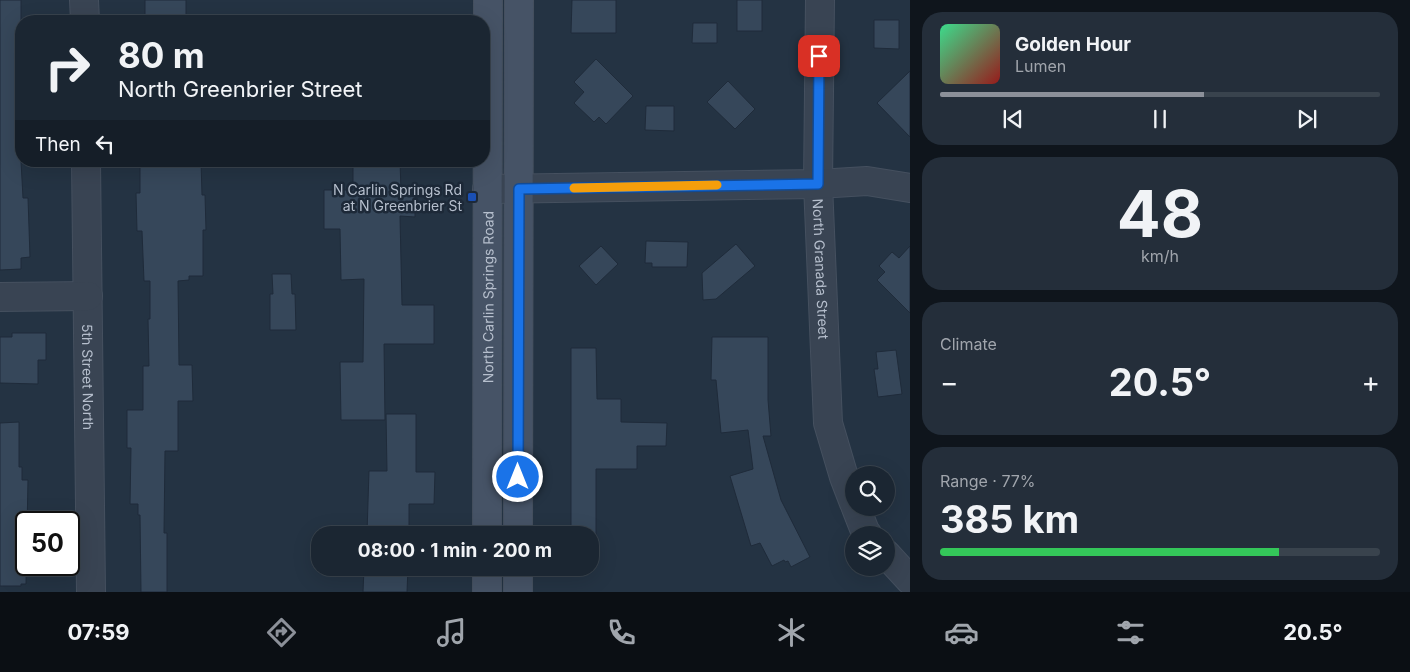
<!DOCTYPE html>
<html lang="en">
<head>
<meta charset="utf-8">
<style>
	body { margin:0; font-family:Inter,sans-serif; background:#242e3a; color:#f1f3f6; height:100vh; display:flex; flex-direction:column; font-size:19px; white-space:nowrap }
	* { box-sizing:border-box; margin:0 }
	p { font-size:16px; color:#a0a5ac }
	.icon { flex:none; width:28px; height:28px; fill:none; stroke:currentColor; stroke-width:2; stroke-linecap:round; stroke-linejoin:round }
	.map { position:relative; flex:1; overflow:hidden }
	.drawer { display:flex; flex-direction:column; gap:12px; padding:12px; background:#0f151c; width:500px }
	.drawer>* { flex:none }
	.hud { position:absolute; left:15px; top:15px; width:475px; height:152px; border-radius:20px; box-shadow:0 5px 20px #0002,0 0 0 1px #39434d; background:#1b2632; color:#f1f3f6; overflow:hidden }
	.buttons { position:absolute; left:845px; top:466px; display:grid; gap:10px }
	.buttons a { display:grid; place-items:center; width:50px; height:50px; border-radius:50%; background:#1b2632; box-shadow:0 5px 20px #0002,0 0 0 1px #39434d; font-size:25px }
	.speed { position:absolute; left:15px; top:511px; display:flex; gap:10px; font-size:25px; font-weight:700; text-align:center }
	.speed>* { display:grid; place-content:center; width:65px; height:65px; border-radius:50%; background:#1b2632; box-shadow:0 5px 20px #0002,0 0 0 1px #39434d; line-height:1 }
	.speed .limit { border:2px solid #111; border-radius:8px; background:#fff; color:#111 }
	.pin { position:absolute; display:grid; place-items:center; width:42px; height:42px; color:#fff; margin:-21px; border-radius:10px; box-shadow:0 2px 8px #0006 }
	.me { position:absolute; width:55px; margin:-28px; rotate:0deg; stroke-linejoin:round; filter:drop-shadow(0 0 4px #0008) }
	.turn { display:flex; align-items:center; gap:18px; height:105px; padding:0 20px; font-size:22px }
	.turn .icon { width:65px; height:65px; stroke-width:2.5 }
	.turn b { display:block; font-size:35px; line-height:42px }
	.then { display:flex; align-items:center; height:48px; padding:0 20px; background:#0003; gap:10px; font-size:19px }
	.big { font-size:38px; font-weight:700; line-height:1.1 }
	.drawer .tile { flex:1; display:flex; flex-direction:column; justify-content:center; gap:8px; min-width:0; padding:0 18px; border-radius:20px; background:#242e3a }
	.drawer .dial { align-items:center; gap:0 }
	.dial b { font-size:65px; line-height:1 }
	.song { display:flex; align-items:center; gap:15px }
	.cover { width:60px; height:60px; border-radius:8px; background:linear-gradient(135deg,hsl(150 70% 55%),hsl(0 70% 35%)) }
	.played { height:5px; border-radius:2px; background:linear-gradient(90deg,#8c9099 60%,#39434d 60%) }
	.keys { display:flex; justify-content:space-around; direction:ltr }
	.heat { display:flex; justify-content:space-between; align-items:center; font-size:28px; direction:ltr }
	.charge { height:8px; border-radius:4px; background:linear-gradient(90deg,#34c759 77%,#39434d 0) }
	.trip { position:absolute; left:311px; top:526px; width:288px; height:50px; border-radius:20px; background:#1b2632; box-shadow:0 5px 20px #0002,0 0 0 1px #39434d; font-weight:700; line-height:50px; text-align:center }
	.dock { display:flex; height:80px; justify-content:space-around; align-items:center; background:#0b0f14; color:#a0a5ac }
	.dock .icon { width:35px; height:35px }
	.dock .current { color:#8c9099 }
	.dock b { font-size:22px; color:#f1f3f6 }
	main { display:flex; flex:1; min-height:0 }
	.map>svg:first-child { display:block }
	.building { fill:#36475a; stroke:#1f2b3a }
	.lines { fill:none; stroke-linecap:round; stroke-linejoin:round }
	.minor-casing { stroke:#45505f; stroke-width:30 }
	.secondary-casing { stroke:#45505f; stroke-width:30 }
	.minor { stroke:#394453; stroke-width:28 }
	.secondary { stroke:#465366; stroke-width:28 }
	.route-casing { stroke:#114b97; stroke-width:12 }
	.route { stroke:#1a73e8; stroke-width:9 }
	.slow { stroke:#f59e0b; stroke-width:9 }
	.transit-dot { fill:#1a4fb4; stroke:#1d2938; stroke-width:2 }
	.labels { text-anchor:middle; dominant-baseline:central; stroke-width:5; stroke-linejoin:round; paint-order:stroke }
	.poi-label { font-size:14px; fill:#b6bfcd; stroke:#1d2938; text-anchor:end }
	.street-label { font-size:14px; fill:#b6bfcd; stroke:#1d2938 }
</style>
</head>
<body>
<main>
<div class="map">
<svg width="910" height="592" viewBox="0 0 910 592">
	<rect width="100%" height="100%" fill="#243343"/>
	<g class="building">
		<path d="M 0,0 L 21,0 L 21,161 L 23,198 L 28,198 L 30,257 L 21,258 L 21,269 L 0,270 Z"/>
		<rect x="145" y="0" width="41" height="21"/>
		<path d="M 572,0 L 616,0 L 616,33 L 571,33 Z"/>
		<rect x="737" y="0" width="25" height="31"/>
		<path d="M 874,20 L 899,20 L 899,49 L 874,48 Z"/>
		<path d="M 693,23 L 717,23 L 717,43 L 692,43 Z"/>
		<path d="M 596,59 L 633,96 L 606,124 L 599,117 L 594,122 L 574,103 L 584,92 L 574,82 Z"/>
		<path d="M 910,71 L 910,137 L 877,103 Z"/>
		<path d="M 728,81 L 755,109 L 735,129 L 707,102 Z"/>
		<path d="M 646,106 L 674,106 L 674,131 L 645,130 Z"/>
		<path d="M 140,161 L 201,161 L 202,195 L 205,195 L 206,230 L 203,230 L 203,276 L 189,276 L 189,280 L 178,281 L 179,365 L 192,365 L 193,401 L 178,401 L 178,451 L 165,451 L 164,533 L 167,533 L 167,592 L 141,592 L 140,515 L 138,515 L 138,504 L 130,504 L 131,448 L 127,448 L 127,410 L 143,410 L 143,366 L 149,366 L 148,319 L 150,319 L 150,281 L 144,281 L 142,231 L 137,231 L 136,193 L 140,193 Z"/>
		<path d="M 353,161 L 400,161 L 401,191 L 415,191 L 415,217 L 400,216 L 402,305 L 434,305 L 434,344 L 384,344 L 385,420 L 341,420 L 340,362 L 363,362 L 364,279 L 341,280 L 340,229 L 324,229 L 324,190 L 353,190 Z"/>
		<path d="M 646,241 L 688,242 L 687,267 L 652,267 L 652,263 L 645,263 Z"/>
		<path d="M 736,244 L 755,266 L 716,299 L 703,300 L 702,273 Z"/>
		<path d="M 601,246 L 618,264 L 596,285 L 579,266 Z"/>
		<path d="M 910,246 L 910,313 L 877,280 L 885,272 L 879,266 L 892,252 L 899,258 Z"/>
		<path d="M 272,274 L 291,274 L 292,294 L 295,294 L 296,330 L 270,330 L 270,294 L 273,294 Z"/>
		<path d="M 12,333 L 46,333 L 46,360 L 38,360 L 38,384 L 0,383 L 0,337 L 12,337 Z"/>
		<path d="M 712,337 L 768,337 L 768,400 L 771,436 L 763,436 L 781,500 L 810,557 L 791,567 L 788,561 L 785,562 L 784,560 L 772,566 L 760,543 L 751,546 L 730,476 L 753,469 L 748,430 L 721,433 L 716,380 L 711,380 Z"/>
		<path d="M 571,348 L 596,348 L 597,399 L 621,399 L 621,422 L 667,423 L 666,446 L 637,446 L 637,469 L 596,469 L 596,535 L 571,535 Z"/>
		<path d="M 896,350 L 902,394 L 878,397 L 874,369 L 878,369 L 876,352 Z"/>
		<path d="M 386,414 L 416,414 L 416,472 L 435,472 L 434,504 L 409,504 L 409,535 L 364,535 L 364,534 L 367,534 L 369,471 L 387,471 Z"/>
		<path d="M 19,422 L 19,467 L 22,467 L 22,480 L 28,480 L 26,584 L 21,584 L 21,586 L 0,586 L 0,423 Z"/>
		<path d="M 364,568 L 408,568 L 407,592 L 363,592 Z"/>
	</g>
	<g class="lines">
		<g class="minor-casing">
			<g id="minor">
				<path d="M 84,0 L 85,21"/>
				<path id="s1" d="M 820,0 L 818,184 L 828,423 L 844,477 L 854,503"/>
				<path id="s2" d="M 86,161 L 91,592"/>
				<path d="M 487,189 L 818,184 L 867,181 L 910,188"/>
				<path d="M 0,297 L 88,296"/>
				<path d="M 856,508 L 865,531 L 868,535"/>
				<path d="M 886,554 L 910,580"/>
			</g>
		</g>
		<g class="secondary-casing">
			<g id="secondary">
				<path id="s3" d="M 487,535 L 488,0"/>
				<path d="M 518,535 L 519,0"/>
				<path d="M 487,568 L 487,592"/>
				<path d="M 518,592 L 518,568"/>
			</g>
		</g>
		<use href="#minor" class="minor"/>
		<use href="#secondary" class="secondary"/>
	</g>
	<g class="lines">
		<g class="route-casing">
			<path id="route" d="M 518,477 L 519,189 L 818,184 L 819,56"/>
		</g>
		<use href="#route" class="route"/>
		<path class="slow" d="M 574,188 L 717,185"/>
	</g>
	<rect class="transit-dot" x="467" y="192" width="10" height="10" rx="2.5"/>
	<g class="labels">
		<g class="poi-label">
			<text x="462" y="189">N Carlin Springs Rd<tspan x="462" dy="16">at N Greenbrier St</tspan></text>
		</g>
		<g class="street-label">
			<text stroke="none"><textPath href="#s1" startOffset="269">North Granada Street</textPath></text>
			<text stroke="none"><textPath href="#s3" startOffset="238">North Carlin Springs Road</textPath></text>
			<text stroke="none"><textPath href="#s2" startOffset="216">5th Street North</textPath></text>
		</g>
	</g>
</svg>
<div class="buttons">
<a><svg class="icon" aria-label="search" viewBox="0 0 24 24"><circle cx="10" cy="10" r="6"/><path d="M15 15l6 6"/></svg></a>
<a><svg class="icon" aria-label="layers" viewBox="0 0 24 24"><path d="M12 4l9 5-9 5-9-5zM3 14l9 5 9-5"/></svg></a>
</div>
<div class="speed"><div class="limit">50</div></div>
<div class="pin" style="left:819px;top:56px;background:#d93025"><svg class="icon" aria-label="arrive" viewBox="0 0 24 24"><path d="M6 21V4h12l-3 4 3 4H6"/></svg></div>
<svg class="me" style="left:518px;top:477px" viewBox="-20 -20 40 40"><circle r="17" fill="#1a73e8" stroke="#fff" stroke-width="3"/><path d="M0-11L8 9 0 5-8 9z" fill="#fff"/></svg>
<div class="trip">08:00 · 1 min · 200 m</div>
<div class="hud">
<div class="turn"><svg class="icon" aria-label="right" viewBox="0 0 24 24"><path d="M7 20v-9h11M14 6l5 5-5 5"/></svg><div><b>80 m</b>North Greenbrier Street</div></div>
<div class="then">Then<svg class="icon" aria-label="left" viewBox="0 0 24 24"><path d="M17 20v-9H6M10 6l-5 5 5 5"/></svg></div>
</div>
</div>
<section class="drawer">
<div class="tile">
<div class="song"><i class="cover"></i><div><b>Golden Hour</b><p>Lumen</p></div></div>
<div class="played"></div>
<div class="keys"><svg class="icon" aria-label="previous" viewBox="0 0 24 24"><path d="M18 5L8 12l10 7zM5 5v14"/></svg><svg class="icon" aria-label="pause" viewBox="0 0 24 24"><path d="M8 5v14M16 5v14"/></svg><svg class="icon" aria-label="next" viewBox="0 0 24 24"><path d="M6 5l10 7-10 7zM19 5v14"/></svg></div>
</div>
<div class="tile dial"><b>48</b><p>km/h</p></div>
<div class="tile"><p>Climate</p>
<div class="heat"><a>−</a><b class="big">20.5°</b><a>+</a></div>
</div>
<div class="tile"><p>Range · 77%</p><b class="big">385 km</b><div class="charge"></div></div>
</section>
</main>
<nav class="dock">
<b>07:59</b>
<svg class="icon current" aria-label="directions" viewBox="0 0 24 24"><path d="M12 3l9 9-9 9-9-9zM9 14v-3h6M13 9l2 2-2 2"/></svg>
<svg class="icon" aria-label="music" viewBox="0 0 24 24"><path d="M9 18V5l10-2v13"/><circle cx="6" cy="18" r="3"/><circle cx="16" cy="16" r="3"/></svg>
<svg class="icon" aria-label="phone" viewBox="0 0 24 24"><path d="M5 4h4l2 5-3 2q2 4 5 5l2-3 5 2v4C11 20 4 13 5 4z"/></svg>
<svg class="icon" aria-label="climate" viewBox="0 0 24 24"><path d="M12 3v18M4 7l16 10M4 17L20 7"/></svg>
<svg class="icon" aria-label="car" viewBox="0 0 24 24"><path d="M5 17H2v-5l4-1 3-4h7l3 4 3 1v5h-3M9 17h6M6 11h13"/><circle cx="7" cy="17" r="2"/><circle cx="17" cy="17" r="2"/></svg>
<svg class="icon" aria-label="filters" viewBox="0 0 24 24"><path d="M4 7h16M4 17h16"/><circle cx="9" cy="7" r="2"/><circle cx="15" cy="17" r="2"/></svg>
<b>20.5°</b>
</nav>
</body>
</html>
